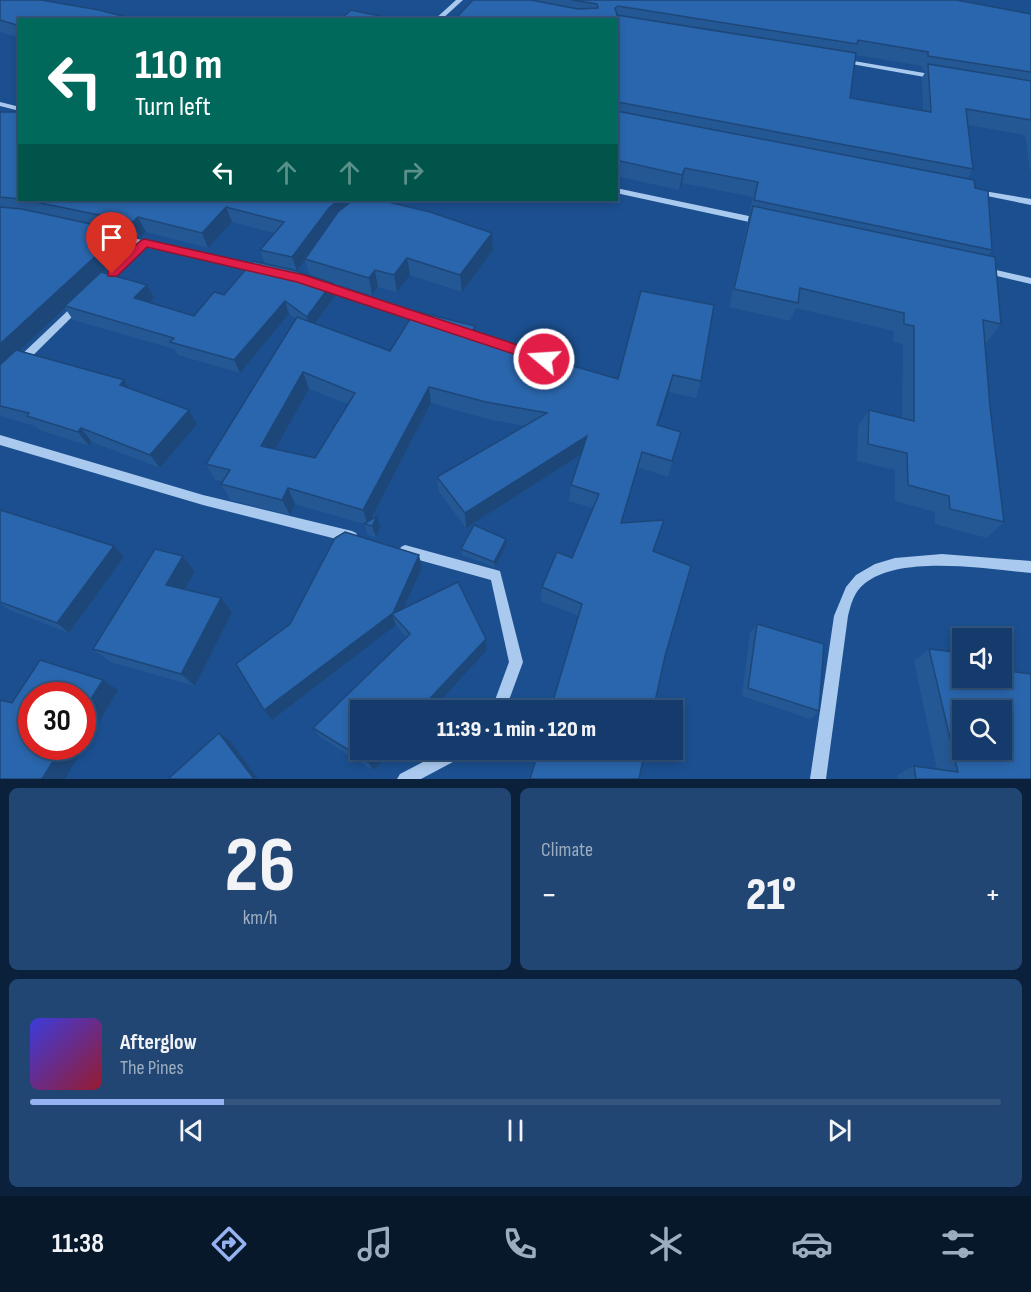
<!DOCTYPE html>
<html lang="en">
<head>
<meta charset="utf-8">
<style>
	body { margin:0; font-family:"Sofia Sans Condensed",sans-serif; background:#214673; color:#f1f3f6; height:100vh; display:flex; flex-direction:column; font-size:22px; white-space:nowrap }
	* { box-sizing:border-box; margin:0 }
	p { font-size:20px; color:#9dadc1 }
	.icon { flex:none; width:33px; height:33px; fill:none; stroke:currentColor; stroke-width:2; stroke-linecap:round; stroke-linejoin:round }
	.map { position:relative; height:779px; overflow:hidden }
	.side { display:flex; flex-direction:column; gap:9px; padding:9px; background:#0b203b; flex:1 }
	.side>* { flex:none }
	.top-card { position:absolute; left:18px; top:18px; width:600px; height:183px; border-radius:0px; box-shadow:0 3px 9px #0003,0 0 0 2px #33557e; background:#00695c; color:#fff; overflow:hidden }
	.buttons { position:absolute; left:952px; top:628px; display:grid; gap:12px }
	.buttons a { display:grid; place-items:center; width:60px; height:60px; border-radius:0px; background:#143b6b; box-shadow:0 3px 9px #0003,0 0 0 2px #33557e; font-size:30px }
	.speed { position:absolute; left:18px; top:682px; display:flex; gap:12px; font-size:30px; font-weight:700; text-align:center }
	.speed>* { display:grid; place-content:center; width:78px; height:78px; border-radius:50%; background:#143b6b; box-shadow:0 3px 9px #0003,0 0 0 2px #33557e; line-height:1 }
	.speed .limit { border:9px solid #d22; background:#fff; color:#111 }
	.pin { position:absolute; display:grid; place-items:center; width:51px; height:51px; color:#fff; margin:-62px -26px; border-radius:50% 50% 50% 0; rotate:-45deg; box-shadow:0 0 6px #0007 }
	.pin .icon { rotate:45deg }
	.me { position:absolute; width:66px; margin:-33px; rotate:288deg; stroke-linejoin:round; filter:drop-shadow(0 0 4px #0008) }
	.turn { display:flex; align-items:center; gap:21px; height:126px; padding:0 18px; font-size:27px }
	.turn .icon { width:78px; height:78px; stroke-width:2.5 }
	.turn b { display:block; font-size:42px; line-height:51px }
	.lanes { display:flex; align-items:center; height:57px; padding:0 18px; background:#0003; justify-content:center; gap:30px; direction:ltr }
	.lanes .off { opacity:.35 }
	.big { font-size:45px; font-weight:800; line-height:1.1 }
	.side .card { flex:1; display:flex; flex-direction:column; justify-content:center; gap:9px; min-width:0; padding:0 21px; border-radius:9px; background:#214673 }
	.side .dial { align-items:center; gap:0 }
	.dial b { font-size:78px; line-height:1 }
	.song { display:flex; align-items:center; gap:18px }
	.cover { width:72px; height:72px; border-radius:9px; background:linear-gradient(135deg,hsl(240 70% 55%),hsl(350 70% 35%)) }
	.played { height:6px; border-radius:3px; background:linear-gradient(90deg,#95b2f1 20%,#33557e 20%) }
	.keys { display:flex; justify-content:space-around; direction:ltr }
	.heat { display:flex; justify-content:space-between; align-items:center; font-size:33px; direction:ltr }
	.side .tiles { flex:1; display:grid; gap:9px; grid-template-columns:1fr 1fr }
	.card:last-child { grid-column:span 2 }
	.trip { position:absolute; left:350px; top:700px; width:333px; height:60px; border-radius:0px; background:#143b6b; box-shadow:0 3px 9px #0003,0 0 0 2px #33557e; font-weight:800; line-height:60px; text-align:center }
	.tabs { display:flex; height:96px; justify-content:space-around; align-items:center; background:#08182b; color:#9dadc1 }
	.tabs .icon { width:42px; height:42px }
	.tabs .selected { color:#95b2f1 }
	.tabs b { font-size:27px; color:#f1f3f6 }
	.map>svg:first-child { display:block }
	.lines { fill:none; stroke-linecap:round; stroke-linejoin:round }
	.minor { fill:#a9c9ee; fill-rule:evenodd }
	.wall { fill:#245895; fill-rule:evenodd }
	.shaded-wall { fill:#1d4779 }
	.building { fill:#2a66ad; stroke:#1d4779; stroke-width:1.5; fill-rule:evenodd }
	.route { fill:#e11d48; stroke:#92132f; stroke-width:1.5 }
</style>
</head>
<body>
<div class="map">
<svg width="1031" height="779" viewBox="0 0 1031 779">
	<rect width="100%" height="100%" fill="#1b4f8f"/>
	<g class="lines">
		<g class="minor">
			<path d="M 456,0 L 463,0 L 441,20 L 434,20 Z"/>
			<path d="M 842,59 L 936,75 L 939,77 L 936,79 L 840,62 L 840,60 Z"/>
			<path d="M 0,102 L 20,107 L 20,111 L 0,106 Z"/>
			<path d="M 616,188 L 763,219 L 767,222 L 763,225 L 616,193 Z"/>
			<path d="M 972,189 L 1031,199 L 1031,205 L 972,193 Z"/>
			<path d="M 114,234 L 260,266 L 265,269 L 260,272 L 145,247 L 103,287 L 97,287 L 95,285 L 97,283 L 137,245 L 111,239 L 111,235 Z"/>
			<path d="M 983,267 L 1031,278 L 1031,284 L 980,272 L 978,270 L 980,268 Z"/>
			<path d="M 322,282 L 427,317 L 429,319 L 424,322 L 319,287 L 317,285 L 319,283 Z"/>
			<path d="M 80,301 L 85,304 L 83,306 L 4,384 L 0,385 L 0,375 L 77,302 Z"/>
			<path d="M 0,435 L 203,495 L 352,531 L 356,533 L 358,537 L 356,541 L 352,543 L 203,505 L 0,445 Z"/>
			<path d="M 405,545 L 500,571 L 523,662 L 505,711 L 491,711 L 509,662 L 491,580 L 401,555 L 399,551 L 401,547 Z"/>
			<path d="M 942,554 L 1031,561 L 1031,573 C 987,569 900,554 864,584 C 854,592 851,604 848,616 L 826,779 L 810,779 L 834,616 L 846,587 L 856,575 L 875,564 L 895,558 Z"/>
			<path d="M 446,750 L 468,750 L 466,755 L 421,779 L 397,779 L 400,774 Z"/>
		</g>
	</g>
	<g class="wall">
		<path d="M 0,0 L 20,20 L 20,38 L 0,32 Z"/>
		<path d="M 473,0 L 956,0 L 1031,14 L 1031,175 L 1025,135 L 968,125 L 973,169 L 968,178 L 975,188 L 992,250 L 988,256 L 1001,324 L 987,342 L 985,342 L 990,407 L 1004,522 L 987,538 L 935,524 L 935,512 L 895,501 L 895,470 L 857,461 L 858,427 L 869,410 L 902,418 L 903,344 L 893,342 L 894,331 L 796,308 L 790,321 L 729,307 L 753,197 L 682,183 L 679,190 L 616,176 L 616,20 ZM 856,55 L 922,66 L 922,70 L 926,70 L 922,78 L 923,110 L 850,98 Z"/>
		<path d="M 0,112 L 20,112 L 20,200 L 348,200 L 349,203 L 492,233 L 493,250 L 462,292 L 410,275 L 397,292 L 378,287 L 372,295 L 332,283 L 335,296 L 316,324 L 390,351 L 476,337 L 551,360 L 618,379 L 641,291 L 701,381 L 696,398 L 669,392 L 658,426 L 681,432 L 668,477 L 638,467 L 622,523 L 578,616 L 541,601 L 542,587 L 572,558 L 593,508 L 569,501 L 571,485 L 581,455 L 466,528 L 439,492 L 437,477 L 525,426 L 487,419 L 431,403 L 371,520 L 377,516 L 380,527 L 376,537 L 368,535 L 364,524 L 295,504 L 290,515 L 230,500 L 221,484 L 223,481 L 215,480 L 206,464 L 296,319 L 289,314 L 240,373 L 178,355 L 174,349 L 73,320 L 65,308 L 20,351 L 124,380 L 129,388 L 189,410 L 197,424 L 160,468 L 92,442 L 89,446 L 39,430 L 35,426 L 0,416 ZM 232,222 L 274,233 L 260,250 L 265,264 L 224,295 L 194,316 L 149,303 L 154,298 L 102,273 L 131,246 L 125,234 L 140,237 L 146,232 L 208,248 ZM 305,260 L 309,275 L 297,271 ZM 309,389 L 348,404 L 315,458 L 275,449 Z"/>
		<path d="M 0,510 L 124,557 L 69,633 L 9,610 L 0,603 Z"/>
		<path d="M 506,539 L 507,544 L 495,567 L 462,555 L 461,549 Z"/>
		<path d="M 183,556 L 195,572 L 185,589 L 232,613 L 195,686 L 110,662 L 93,649 Z"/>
		<path d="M 422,568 L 404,608 L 486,639 L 487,650 L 360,750 L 397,750 L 373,770 L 320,737 L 313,728 L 406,637 L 396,625 L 272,720 L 264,710 Z"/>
		<path d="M 757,624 L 819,711 L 810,719 L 742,696 L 750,633 Z"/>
		<path d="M 929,649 L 1031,779 L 898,779 L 897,775 L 914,766 L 937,769 L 914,661 Z"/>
	</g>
	<g class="shaded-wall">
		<path d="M 685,168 L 682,183 L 679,190 L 682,175 Z"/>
		<path d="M 339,200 L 348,200 L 350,208 L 305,259 L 305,260 L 297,271 L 292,257 L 329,208 Z"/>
		<path d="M 226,207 L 232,222 L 208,248 L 202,233 Z"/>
		<path d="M 138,217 L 146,232 L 140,237 L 133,222 Z"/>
		<path d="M 123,231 L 131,246 L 66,307 L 65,306 L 65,308 L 11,359 L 0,372 L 0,344 Z"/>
		<path d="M 492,233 L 493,250 L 462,292 L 460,275 Z"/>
		<path d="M 407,258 L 410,275 L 397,292 L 394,275 Z"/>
		<path d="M 375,270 L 378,287 L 372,295 L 369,278 Z"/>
		<path d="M 332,283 L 335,296 L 311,330 L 307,317 Z"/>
		<path d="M 147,285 L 154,298 L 141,312 L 134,298 Z"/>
		<path d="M 285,301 L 289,314 L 240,373 L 234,360 Z"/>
		<path d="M 475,326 L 476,343 L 470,336 Z"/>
		<path d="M 303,372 L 309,389 L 268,462 L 261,446 Z"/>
		<path d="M 673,375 L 669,392 L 653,441 L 657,425 Z"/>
		<path d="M 124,380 L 133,394 L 120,385 Z"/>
		<path d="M 429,387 L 431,403 L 368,525 L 363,510 Z"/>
		<path d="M 189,410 L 197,424 L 160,468 L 150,455 Z"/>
		<path d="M 81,428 L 92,442 L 89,446 L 78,432 Z"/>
		<path d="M 587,436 L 585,452 L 466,528 L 465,513 Z"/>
		<path d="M 642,452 L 638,467 L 617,538 L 621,523 Z"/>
		<path d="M 288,488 L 295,504 L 290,515 L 282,500 Z"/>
		<path d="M 377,516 L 380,527 L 376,537 L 372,526 Z"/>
		<path d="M 506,539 L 507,544 L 495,567 L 494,562 Z"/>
		<path d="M 114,546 L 124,557 L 69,633 L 57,623 Z"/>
		<path d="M 419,555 L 422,568 L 398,621 L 392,614 L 396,625 L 272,720 L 264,710 Z"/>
		<path d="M 183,556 L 195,572 L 179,599 L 166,585 Z"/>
		<path d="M 221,598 L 232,613 L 195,686 L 181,674 Z"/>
		<path d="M 486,639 L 487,650 L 431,711 L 418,711 Z"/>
		<path d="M 103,680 L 118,690 L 65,779 L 42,779 L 62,747 L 82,747 L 82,713 Z"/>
		<path d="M 219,733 L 230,741 L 258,779 L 254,779 Z"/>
		<path d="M 382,750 L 397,750 L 373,770 L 368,762 Z"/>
	</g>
	<g class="building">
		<path d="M 0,0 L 41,0 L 99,10 L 138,20 L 20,20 L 20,26 L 0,20 Z"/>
		<path d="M 473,0 L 531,0 L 578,9 L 598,8 L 597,4 L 572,0 L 956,0 L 1031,14 L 1031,72 L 928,56 L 928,52 L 858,40 L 857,44 L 618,6 L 615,8 L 617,15 L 856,53 L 850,98 L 931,112 L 928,64 L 1031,81 L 1031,120 L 966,109 L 973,169 L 618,102 L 616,104 L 616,20 L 454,20 Z"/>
		<path d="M 351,10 L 399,20 L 340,20 Z"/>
		<path d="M 616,108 L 617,111 L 974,180 L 975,188 L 988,191 L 992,250 L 754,200 L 758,182 L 685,168 L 682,175 L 616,160 Z"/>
		<path d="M 0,112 L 20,112 L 20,199 L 0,197 Z"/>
		<path d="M 26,200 L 339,200 L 329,208 L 292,257 L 260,250 L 284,222 L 226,207 L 202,233 L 138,217 L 133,222 Z"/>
		<path d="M 353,200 L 380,200 L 430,212 L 492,233 L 460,275 L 407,258 L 394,275 L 375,270 L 369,278 L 305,259 L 338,212 Z"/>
		<path d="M 753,206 L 995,257 L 1001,324 L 983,320 L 990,407 L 1004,522 L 950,509 L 949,496 L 908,485 L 907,453 L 868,444 L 869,410 L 914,421 L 914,326 L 904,324 L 904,313 L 800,288 L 798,303 L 734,289 Z"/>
		<path d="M 0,207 L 22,209 L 123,231 L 0,344 Z"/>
		<path d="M 253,261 L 293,270 L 332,283 L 307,317 L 285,301 L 234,360 L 170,342 L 174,338 L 65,306 L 101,272 L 147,285 L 134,298 L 194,316 L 214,292 L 224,295 Z"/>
		<path d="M 641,291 L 714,305 L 701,381 L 673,375 L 657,425 L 681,432 L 672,461 L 642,452 L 621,523 L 664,520 L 653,551 L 691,566 L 665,656 L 653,711 L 550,711 L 582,604 L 542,587 L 557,552 L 572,558 L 599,494 L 571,485 L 587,436 L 465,513 L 437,477 L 547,413 L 486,402 L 429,387 L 363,510 L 288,488 L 282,500 L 221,484 L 230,470 L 206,464 L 297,317 L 390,351 L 415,311 L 475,326 L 470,336 L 551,350 L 549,359 L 618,379 ZM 303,372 L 355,393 L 315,458 L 261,446 Z"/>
		<path d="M 16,350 L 124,380 L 120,385 L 189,410 L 150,455 L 81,428 L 78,432 L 27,416 L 29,413 L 0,406 L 0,365 Z"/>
		<path d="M 0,510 L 114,546 L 57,623 L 0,602 Z"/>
		<path d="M 377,516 L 372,526 L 364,524 Z"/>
		<path d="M 474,525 L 506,539 L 494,562 L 461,549 Z"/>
		<path d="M 345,532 L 419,555 L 393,613 L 264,710 L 236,664 L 290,624 L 335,538 Z"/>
		<path d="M 155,549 L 183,556 L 166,585 L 221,598 L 181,674 L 93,649 Z"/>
		<path d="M 458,582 L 486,639 L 418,711 L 360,711 L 360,750 L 382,750 L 368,762 L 313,728 L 410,634 L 392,614 Z"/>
		<path d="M 757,624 L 824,644 L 819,711 L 748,688 Z"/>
		<path d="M 929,649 L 963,653 L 963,678 L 1002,678 L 1002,670 L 1031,674 L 1031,779 L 916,779 L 914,766 L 958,772 ZM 963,711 L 1002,711 L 1002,750 L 963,750 Z"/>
		<path d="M 40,660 L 103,680 L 82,713 L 82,696 L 32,696 L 32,747 L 62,747 L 42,779 L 0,779 L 0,700 L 12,703 Z"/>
		<path d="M 219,733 L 254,779 L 168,779 Z"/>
		<path d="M 539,750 L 645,750 L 639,779 L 530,779 Z"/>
	</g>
	<path class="route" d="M 144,239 L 304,275 L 548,355 L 550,359 L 544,364 L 297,282 L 147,247 L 117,276 L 108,276 L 108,271 L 140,241 Z"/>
</svg>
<div class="buttons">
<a><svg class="icon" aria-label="sound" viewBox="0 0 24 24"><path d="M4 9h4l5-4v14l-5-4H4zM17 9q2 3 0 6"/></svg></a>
<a><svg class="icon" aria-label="search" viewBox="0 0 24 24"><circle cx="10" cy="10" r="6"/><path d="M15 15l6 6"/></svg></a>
</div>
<div class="speed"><div class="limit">30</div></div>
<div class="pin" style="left:112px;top:274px;background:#d93025"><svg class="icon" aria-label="arrive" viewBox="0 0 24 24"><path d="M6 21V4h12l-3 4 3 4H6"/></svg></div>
<svg class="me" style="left:544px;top:359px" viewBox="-20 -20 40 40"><circle r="17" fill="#e11d48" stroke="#fff" stroke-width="3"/><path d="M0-11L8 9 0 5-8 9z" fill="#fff"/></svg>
<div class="trip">11:39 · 1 min · 120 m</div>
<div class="top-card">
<div class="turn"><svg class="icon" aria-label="left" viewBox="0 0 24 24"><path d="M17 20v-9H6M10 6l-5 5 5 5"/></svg><div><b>110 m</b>Turn left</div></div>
<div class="lanes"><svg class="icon" aria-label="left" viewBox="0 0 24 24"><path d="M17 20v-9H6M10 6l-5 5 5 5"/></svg><svg class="icon off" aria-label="ahead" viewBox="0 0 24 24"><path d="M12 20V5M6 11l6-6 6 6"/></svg><svg class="icon off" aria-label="ahead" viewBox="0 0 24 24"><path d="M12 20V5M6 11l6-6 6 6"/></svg><svg class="icon off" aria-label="right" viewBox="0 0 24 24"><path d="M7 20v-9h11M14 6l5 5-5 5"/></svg></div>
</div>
</div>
<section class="side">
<div class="tiles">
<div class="card dial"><b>26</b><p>km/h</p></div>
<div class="card"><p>Climate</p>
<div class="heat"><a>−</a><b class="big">21°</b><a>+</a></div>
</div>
<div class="card">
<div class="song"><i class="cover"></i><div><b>Afterglow</b><p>The Pines</p></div></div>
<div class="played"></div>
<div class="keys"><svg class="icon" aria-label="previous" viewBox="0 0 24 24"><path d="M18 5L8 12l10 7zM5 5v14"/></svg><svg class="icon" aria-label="pause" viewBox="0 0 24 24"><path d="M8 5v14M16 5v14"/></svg><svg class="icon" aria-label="next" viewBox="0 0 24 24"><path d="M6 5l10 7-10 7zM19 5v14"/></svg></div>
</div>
</div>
</section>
<nav class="tabs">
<b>11:38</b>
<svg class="icon selected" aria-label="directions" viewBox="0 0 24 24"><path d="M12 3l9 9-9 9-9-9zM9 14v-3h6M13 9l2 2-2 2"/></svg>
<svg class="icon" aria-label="music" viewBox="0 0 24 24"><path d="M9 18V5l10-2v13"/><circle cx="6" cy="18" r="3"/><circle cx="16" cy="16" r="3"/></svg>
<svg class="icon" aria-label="phone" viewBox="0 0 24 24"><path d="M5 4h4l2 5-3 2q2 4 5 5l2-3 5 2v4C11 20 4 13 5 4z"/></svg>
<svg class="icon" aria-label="climate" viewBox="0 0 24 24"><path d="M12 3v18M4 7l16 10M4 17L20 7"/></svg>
<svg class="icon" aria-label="car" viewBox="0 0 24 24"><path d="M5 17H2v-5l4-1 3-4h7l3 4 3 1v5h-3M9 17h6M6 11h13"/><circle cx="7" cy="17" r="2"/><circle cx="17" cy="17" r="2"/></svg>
<svg class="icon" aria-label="filters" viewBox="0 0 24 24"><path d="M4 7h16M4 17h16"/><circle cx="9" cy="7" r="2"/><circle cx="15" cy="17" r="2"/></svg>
</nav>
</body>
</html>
